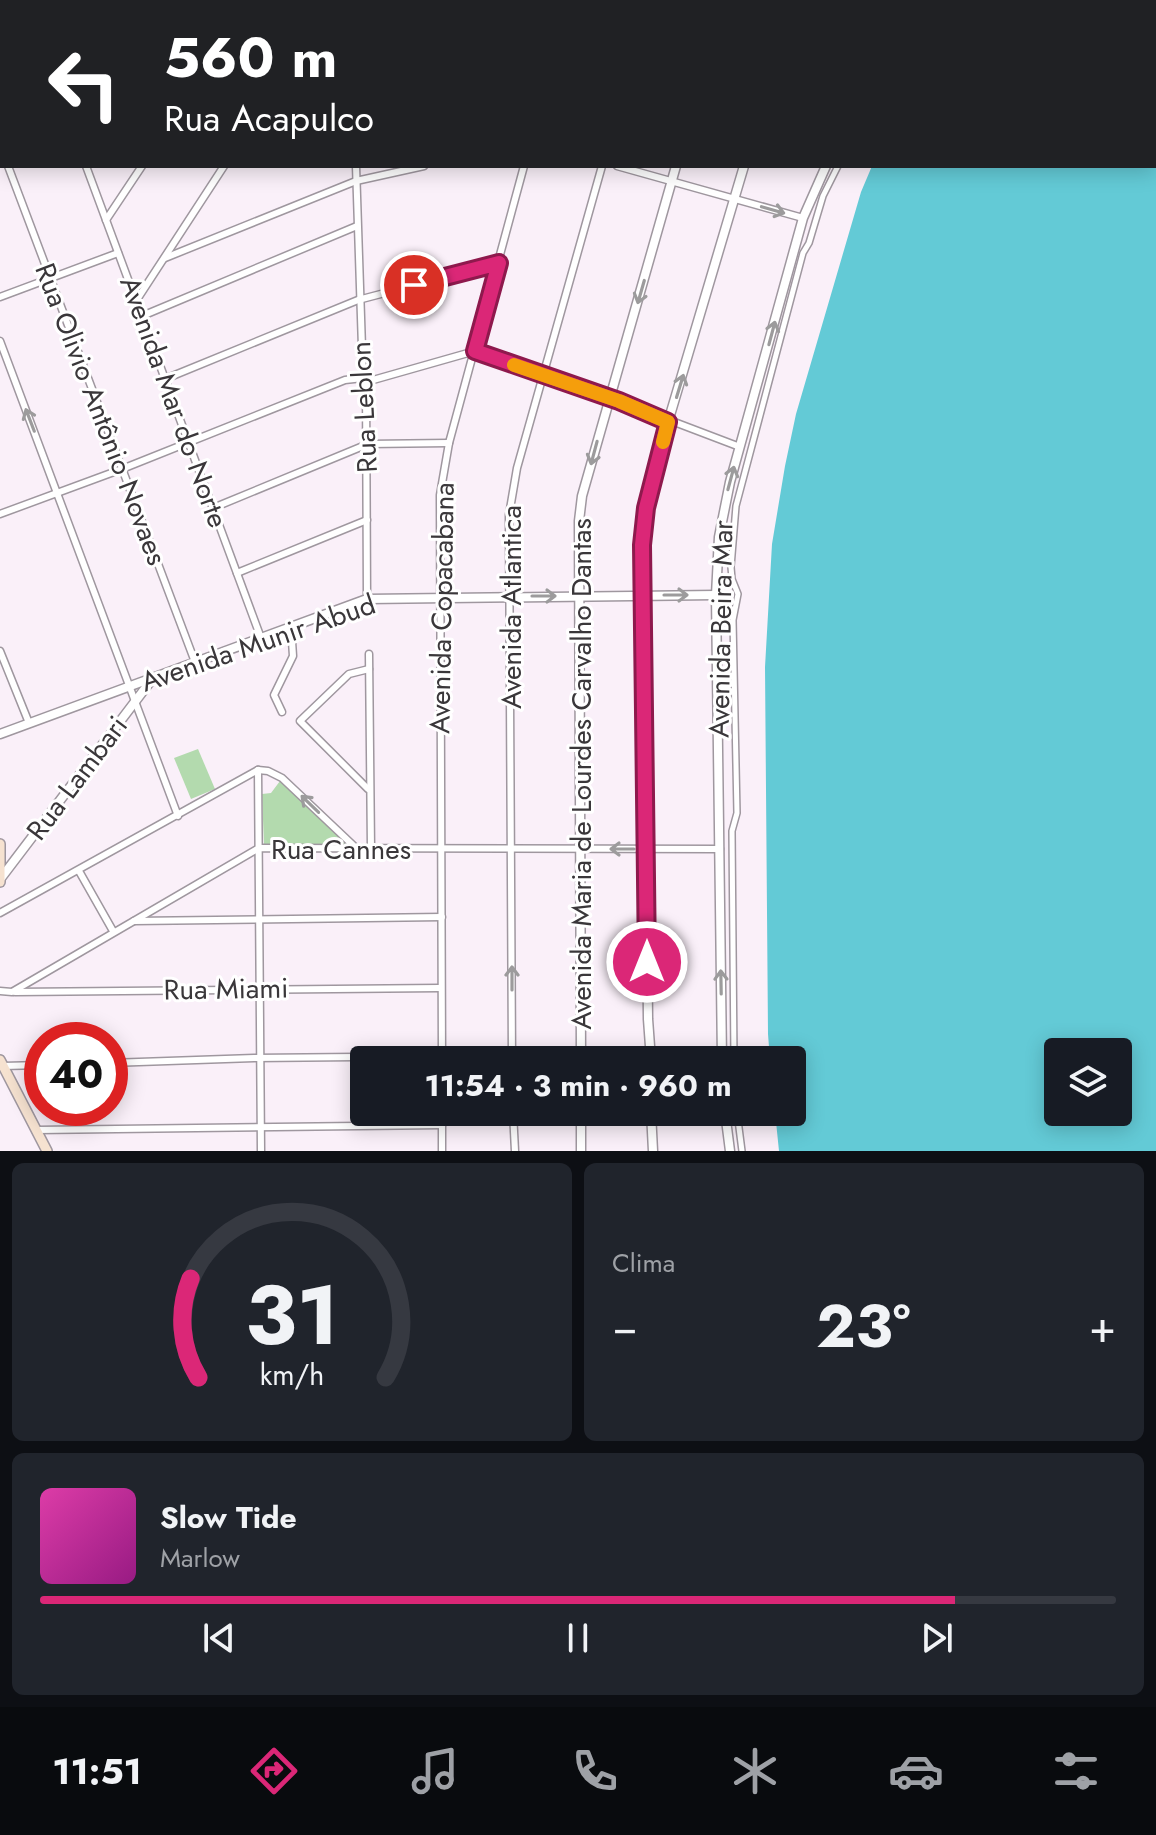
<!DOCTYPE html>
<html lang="pt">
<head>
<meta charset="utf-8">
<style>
	body { margin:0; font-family:Jost,sans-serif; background:#20242c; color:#f1f3f6; height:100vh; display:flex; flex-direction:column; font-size:30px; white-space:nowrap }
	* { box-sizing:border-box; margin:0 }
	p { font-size:26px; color:#9ea1a6 }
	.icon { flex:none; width:44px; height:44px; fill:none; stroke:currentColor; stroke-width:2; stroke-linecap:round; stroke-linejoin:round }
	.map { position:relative; height:1151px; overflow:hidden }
	.panel { display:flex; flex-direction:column; gap:12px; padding:12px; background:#0d0f14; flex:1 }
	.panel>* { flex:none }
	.top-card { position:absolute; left:0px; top:0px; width:1156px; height:168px; box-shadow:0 4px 20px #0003; background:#202124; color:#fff; overflow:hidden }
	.tools { position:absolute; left:1044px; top:1038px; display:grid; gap:16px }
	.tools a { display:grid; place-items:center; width:88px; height:88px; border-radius:8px; background:#171b24; box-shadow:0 4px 20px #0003; font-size:40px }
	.speed { position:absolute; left:24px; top:1022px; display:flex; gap:16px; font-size:40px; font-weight:700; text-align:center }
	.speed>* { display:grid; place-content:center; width:104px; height:104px; border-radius:50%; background:#171b24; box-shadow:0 4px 20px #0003; line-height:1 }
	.speed .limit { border:12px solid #d22; background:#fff; color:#111 }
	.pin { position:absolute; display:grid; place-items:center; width:68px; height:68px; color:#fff; margin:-34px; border:4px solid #fff; border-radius:50%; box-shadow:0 2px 8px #0007 }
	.me { position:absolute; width:88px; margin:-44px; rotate:0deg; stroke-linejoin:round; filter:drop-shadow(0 0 6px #0008) }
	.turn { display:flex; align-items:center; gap:28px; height:168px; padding:0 32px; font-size:36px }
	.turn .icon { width:104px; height:104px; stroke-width:2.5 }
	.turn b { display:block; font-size:56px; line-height:68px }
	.big { font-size:60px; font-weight:700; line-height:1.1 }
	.panel .widget { flex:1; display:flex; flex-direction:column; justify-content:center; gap:12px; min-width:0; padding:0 28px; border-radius:12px; background:#20242c }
	.panel .dial { align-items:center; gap:0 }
	.dial svg { height:208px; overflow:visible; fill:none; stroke:#363941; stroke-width:7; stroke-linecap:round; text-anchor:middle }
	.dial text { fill:#f1f3f6; stroke:none }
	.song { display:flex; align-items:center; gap:24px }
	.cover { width:96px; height:96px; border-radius:12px; background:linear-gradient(135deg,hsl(320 70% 55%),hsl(310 70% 35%)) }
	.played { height:8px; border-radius:4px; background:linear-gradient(90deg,#db2777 85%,#363941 85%) }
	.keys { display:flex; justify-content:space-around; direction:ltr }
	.heat { display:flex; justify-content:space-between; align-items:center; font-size:44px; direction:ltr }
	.panel .tiles { flex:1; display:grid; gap:12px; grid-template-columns:1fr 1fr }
	.widget:last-child { grid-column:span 2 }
	.trip { position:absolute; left:350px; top:1046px; width:456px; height:80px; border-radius:8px; background:#171b24; box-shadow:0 4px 20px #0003; font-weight:700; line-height:80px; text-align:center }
	.tab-bar { display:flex; height:128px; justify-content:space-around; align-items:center; background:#090b0e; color:#9ea1a6 }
	.tab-bar .icon { width:56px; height:56px }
	.tab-bar .selected { color:#db2777 }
	.tab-bar b { font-size:36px; color:#f1f3f6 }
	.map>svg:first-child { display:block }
	.green { fill:#b3daae }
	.water { fill:#63cad6; fill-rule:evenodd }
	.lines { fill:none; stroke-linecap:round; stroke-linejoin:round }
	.pedestrian-casing { stroke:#9f979f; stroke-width:8 }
	.minor-casing { stroke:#9f979f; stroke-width:9 }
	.tertiary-casing { stroke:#9f979f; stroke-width:11 }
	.secondary-casing { stroke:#9f979f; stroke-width:12 }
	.pedestrian { stroke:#fff; stroke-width:5 }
	.minor { stroke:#fff; stroke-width:6 }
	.tertiary { stroke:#fff; stroke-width:8 }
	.secondary { stroke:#f6e2d0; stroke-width:9 }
	.oneway { stroke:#9c9b9c }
	.route-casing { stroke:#8e194d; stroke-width:20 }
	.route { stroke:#db2777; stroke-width:14 }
	.slow { stroke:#f59e0b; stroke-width:14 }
	.labels { text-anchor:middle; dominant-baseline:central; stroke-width:6; stroke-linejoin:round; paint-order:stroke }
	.street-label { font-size:28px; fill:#3a373a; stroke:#fff }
</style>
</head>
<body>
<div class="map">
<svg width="1156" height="1151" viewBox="0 0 1156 1151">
	<rect width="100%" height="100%" fill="#faf0f9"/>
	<g class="green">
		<path d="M 198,749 L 215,789 L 191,799 L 174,758 Z"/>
		<path d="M 280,781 L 347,844 L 264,845 L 262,794 L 271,793 Z"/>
	</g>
	<path class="water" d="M 1003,0 L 1156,0 L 1156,1151 L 779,1151 L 775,1112 L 792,1112 L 792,1060 L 770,1060 L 768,1034 L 765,667 L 772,544 L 785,466 L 796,414 L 861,192 L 872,166 L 1154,166 L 1154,2 ZM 1058,1052 L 1118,1052 L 1118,1112 L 1058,1112 Z"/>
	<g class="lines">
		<g class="pedestrian-casing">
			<g id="pedestrian">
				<path d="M 925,2 L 926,0"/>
				<path d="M 734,1060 L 732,831 L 737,813 L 733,620 L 738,594 L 732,579 L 731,567 L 736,506 L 803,253 L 809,243 L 823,196 L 838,166"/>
				<path d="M 737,1112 L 742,1151"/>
			</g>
		</g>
		<g class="minor-casing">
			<g id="minor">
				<path d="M 25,0 L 26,2"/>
				<path d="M 101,0 L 102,2"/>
				<path d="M 351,0 L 351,2"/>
				<path d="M 481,0 L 482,2"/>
				<path d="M 165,2 L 166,0"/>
				<path d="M 190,2 L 199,0"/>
				<path d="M 248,2 L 249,0"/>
				<path d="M 332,2 L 333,0"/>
				<path d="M 514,2 L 515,0"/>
				<path d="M 596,2 L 597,0"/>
				<path d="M 674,2 L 675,0"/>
				<path d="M 0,146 L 2,151"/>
				<path d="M 8,166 L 195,662"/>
				<path d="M 86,166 L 261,638"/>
				<path d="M 356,166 L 363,378 L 366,382 L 367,599"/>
				<path d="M 617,166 L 803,218"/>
				<path d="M 106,220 L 142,166"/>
				<path d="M 165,258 L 356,181 L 424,166"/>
				<path d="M 0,297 L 118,253"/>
				<path d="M 136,301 L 224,166"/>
				<path d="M 142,316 L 357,226"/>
				<path d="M 0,341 L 178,816"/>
				<path d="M 165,379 L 358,300 L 499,263"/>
				<path d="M 366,382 L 475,351 L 619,401 L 740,447"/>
				<path d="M 213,508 L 368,444 L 449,443"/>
				<path d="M 0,514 L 122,469 L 345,380 L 363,378"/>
				<path d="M 237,573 L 367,520"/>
				<path d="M 0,651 L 29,723"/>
				<path d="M 369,654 L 371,849"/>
				<path d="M 282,712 L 274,695 L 293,656 L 291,626"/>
				<path d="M 258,770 L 261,1151"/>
				<path d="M 258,770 L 268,771 L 282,778 L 356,848"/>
				<path d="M 368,789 L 300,721 L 349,674 L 369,669"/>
				<path d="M 79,871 L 113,931"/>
				<path d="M 0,913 L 258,770"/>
				<path d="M 134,921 L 442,917"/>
				<path d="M 0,991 L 12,992 L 259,848 L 720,849"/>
				<path d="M 15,992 L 440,988"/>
				<path d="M 442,1060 L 440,495 L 449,443 L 524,166"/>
				<path d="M 512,1060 L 509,515 L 517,468 L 602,166"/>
				<path d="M 110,1063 L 254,1058 L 650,1054 L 722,1057"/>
				<path d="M 3,1066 L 42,1065"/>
				<path d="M 442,1112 L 442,1151"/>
				<path d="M 513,1112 L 515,1151"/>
				<path d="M 37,1130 L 442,1125"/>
			</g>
		</g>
		<g class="tertiary-casing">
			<g id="tertiary">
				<path d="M 753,2 L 754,0"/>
				<path d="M 827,2 L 828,0"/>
				<path d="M 912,2 L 914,0"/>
				<path d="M 0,734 L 367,599 L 716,595"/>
				<path d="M 1,878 L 153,678"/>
				<path d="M 581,1060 L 579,521 L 582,496 L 676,166"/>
				<path d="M 651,1060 L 648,1019 L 643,532 L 646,508 L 668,422 L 744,166"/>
				<path d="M 722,1060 L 716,595 L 719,537 L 730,482 L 803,218 L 826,166"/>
				<path d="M 581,1112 L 581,1151"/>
				<path d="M 651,1112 L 653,1151"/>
				<path d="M 725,1112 L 730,1151"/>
			</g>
		</g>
		<g class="secondary-casing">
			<g id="secondary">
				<path d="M 0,844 L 0,882"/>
				<path d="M 0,1060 L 47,1151"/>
			</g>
		</g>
		<use href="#pedestrian" class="pedestrian"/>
		<use href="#minor" class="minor"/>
		<use href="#tertiary" class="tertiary"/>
		<use href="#secondary" class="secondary"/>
	</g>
	<defs><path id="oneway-shaft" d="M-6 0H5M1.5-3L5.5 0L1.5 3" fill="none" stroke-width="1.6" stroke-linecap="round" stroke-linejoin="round" transform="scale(2)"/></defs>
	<g class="oneway">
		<use href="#oneway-shaft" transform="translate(773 210) rotate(16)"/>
		<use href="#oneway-shaft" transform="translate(641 292) rotate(106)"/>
		<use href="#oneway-shaft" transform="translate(772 333) rotate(-75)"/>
		<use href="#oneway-shaft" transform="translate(680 386) rotate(-73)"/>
		<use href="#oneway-shaft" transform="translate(30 420) rotate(-111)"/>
		<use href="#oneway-shaft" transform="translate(594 453) rotate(105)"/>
		<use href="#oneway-shaft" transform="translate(731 478) rotate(-75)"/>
		<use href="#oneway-shaft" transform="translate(676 595)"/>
		<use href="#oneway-shaft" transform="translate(544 596)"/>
		<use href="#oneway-shaft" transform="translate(310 804) rotate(-136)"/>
		<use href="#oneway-shaft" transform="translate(622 849) rotate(-180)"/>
		<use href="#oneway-shaft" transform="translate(512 978) rotate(-90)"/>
		<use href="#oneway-shaft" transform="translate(721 982) rotate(-91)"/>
	</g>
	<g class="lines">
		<g class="route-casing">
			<path id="route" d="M 414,285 L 499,263 L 475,351 L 619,401 L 668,422 L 646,508 L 642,545 L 647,962"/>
		</g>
		<use href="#route" class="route"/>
		<path class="slow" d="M 514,365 L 619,401 L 668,422 L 663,442"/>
	</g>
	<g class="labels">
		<g class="street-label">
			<text transform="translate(174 402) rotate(70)">Avenida Mar do Norte</text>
			<text transform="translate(364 407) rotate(-93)">Rua Leblon</text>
			<text transform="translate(101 414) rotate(69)">Rua Olivio Antônio Novaes</text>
			<text transform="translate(511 607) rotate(-90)">Avenida Atlantica</text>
			<text transform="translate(442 608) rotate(-89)">Avenida Copacabana</text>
			<text transform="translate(721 629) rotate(-89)">Avenida Beira Mar</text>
			<text transform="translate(258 643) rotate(-19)">Avenida Munir Abud</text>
			<text transform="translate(581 774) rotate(-90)">Avenida Maria de Lourdes Carvalho Dantas</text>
			<text transform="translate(77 778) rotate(-53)">Rua Lambari</text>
			<text x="341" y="849">Rua Cannes</text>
			<text transform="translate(226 989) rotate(-1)">Rua Miami</text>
		</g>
	</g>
</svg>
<div class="tools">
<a><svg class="icon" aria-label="layers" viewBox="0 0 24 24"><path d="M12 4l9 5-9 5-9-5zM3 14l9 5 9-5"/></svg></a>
</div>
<div class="speed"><div class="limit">40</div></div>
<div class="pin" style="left:414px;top:285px;background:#d93025"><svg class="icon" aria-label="arrive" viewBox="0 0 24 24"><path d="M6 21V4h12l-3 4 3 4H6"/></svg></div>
<svg class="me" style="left:647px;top:962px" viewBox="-20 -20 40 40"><circle r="17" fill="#db2777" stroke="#fff" stroke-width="3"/><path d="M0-11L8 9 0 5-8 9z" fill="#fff"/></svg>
<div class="trip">11:54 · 3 min · 960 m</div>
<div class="top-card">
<div class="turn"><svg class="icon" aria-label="left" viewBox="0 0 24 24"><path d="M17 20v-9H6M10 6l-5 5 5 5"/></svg><div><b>560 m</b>Rua Acapulco</div></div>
</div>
</div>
<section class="panel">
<div class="tiles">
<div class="widget dial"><svg viewBox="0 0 100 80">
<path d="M14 69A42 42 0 1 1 86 69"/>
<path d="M14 69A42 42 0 0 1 11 31" stroke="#db2777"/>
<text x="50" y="56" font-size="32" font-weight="700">31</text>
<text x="50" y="72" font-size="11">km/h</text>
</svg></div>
<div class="widget"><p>Clima</p>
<div class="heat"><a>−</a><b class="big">23°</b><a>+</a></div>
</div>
<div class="widget">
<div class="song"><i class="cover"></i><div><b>Slow Tide</b><p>Marlow</p></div></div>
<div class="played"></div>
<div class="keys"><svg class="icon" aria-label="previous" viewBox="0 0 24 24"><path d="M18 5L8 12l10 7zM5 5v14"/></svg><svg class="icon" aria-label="pause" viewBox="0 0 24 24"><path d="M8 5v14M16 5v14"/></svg><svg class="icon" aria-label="next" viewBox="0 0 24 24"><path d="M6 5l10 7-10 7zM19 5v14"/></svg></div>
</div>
</div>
</section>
<nav class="tab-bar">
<b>11:51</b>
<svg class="icon selected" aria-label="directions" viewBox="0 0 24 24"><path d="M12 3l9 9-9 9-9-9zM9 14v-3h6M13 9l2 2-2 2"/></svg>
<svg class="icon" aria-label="music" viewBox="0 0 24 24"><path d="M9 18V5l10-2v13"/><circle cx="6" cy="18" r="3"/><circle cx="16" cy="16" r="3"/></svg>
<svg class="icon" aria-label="phone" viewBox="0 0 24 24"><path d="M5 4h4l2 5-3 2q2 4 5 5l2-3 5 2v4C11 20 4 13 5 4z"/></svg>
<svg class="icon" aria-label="climate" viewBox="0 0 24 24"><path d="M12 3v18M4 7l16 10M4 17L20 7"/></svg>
<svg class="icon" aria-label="car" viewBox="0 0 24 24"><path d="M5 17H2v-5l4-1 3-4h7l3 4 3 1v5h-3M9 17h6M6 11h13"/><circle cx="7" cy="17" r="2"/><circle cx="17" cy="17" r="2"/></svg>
<svg class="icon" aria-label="filters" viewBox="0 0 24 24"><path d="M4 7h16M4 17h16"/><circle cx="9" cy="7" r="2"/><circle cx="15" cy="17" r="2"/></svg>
</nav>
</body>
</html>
